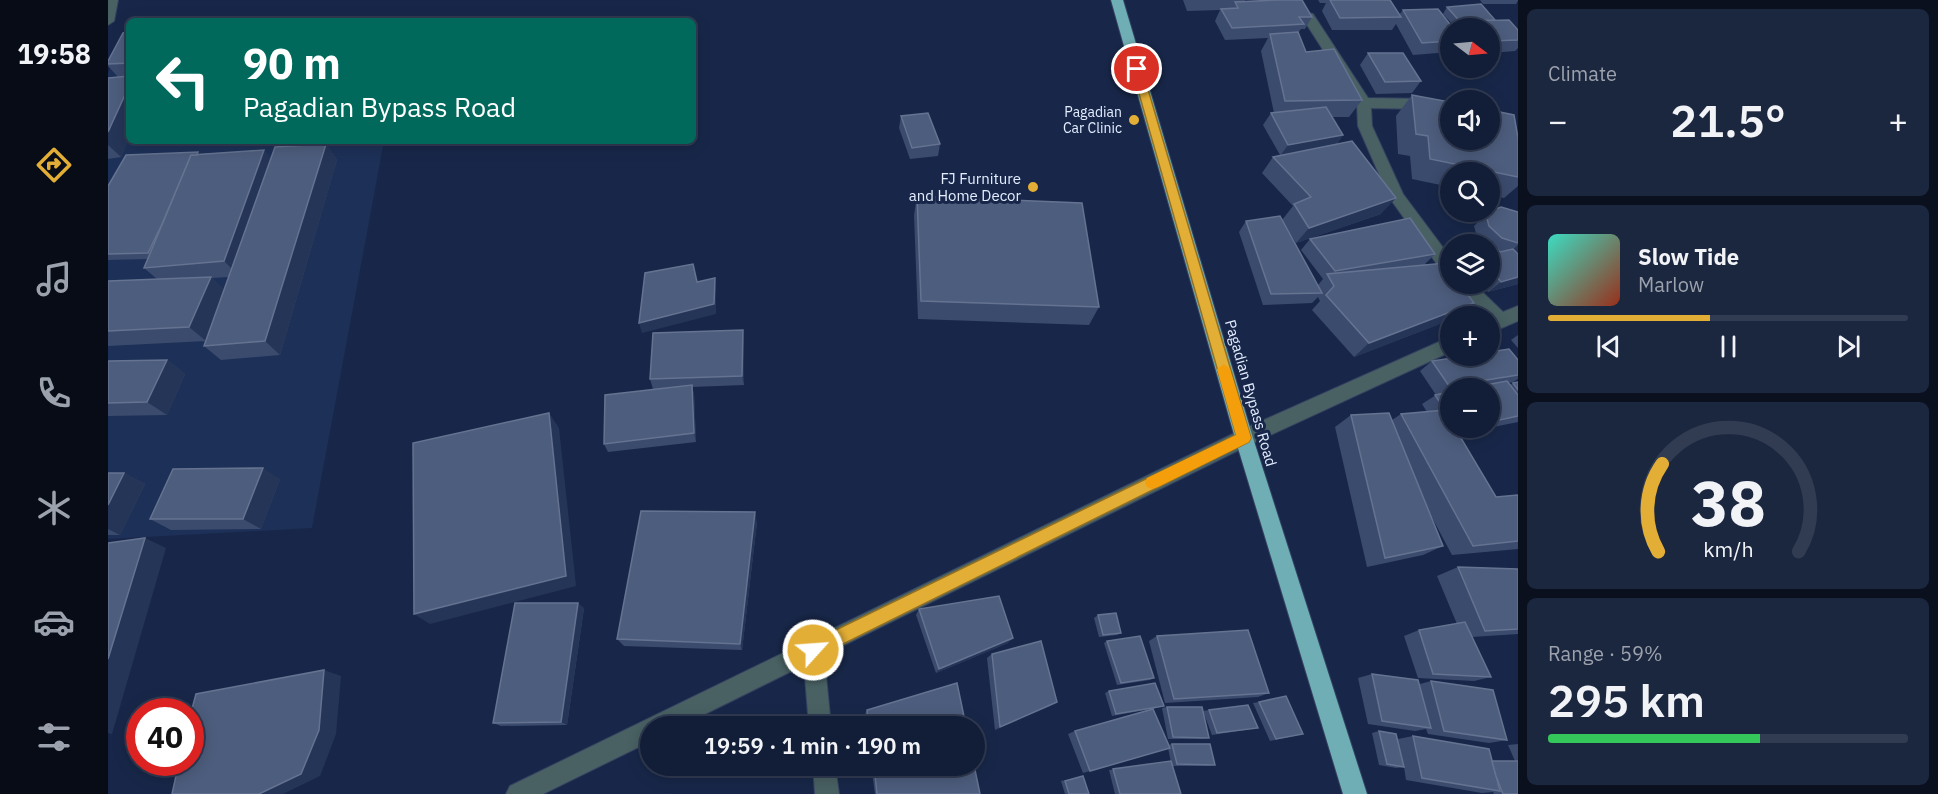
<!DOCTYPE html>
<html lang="en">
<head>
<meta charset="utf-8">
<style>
	body { margin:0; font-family:"IBM Plex Sans",sans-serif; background:#1b263f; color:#f1f3f6; height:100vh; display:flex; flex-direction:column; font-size:22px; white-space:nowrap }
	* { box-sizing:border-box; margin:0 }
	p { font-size:20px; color:#9ca2ad }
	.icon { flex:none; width:33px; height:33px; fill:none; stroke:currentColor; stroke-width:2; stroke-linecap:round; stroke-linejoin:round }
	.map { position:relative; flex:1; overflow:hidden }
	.side { display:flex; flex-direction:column; gap:9px; padding:9px; background:#0a101e; width:420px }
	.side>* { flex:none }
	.guide { position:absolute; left:18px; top:18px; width:570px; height:126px; border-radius:9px; box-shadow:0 3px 15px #0003,0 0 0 2px #313b52; background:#00695c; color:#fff; overflow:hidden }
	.needle { width:39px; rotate:106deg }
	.controls { position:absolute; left:1332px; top:18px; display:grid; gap:12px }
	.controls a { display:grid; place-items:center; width:60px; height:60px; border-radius:50%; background:#121d37; box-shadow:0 3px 15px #0003,0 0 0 2px #313b52; font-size:30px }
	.speed { position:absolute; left:18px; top:698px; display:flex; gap:12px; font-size:30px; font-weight:700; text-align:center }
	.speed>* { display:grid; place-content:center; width:78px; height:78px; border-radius:50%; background:#121d37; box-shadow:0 3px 15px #0003,0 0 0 2px #313b52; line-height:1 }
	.speed .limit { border:9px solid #d22; background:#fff; color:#111 }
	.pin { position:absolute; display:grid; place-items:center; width:51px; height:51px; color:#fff; margin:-26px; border:3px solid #fff; border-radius:50%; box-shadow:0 2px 6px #0007 }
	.me { position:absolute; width:66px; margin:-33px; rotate:64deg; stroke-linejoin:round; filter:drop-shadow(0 0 4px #0008) }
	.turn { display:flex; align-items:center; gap:21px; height:126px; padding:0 18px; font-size:27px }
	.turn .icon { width:78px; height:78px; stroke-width:2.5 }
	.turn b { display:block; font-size:42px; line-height:51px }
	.big { font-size:45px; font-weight:600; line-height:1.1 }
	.side .card { flex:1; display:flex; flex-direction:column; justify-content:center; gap:9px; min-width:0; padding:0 21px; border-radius:9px; background:#1b263f }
	.side .dial { align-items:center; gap:0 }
	.dial svg { height:156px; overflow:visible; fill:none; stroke:#313b52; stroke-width:7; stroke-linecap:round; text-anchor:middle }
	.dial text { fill:#f1f3f6; stroke:none }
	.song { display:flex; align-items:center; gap:18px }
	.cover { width:72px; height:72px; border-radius:9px; background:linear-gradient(135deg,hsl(170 70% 55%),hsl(10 70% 35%)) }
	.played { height:6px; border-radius:3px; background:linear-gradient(90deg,#e3ae35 45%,#313b52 45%) }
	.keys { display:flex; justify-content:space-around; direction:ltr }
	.heat { display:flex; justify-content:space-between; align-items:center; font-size:33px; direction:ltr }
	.charge { height:9px; border-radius:4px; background:linear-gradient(90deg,#34c759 59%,#313b52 0) }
	.trip { position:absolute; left:532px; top:716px; width:345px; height:60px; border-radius:30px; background:#121d37; box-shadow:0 3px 15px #0003,0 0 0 2px #313b52; font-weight:600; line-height:60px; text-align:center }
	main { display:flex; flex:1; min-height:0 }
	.tabs { display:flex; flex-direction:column; width:108px; justify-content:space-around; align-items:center; background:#070c16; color:#9ca2ad }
	.tabs .icon { width:42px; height:42px }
	.tabs .on { color:#e3ae35 }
	.tabs b { font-size:27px; color:#f1f3f6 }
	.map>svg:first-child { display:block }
	.built { fill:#1d3057 }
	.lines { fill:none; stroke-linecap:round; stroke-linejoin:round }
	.minor-casing { stroke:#354362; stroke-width:2 }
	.highway-casing { stroke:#354362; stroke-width:2 }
	.minor { fill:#496163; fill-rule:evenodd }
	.highway { fill:#6faeb4; fill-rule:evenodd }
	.wall { fill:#3b4b6d; fill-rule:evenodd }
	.shaded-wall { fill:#253558 }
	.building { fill:#4d5d7d; stroke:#657391; stroke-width:1.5 }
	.route { fill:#e3ae35; stroke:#947122; stroke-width:1.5 }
	.slow { fill:#f59e0b }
	.poi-dot { fill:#e3ae35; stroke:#182749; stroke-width:2 }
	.labels { text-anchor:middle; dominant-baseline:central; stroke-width:6; stroke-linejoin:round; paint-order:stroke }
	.far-poi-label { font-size:14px; fill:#e4edff; stroke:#182749; text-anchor:end }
	.poi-label { font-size:15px; fill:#e4edff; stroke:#182749; text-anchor:end }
	.street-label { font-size:15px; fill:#e4edff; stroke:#182749 }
</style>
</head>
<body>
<main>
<nav class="tabs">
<b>19:58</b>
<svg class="icon on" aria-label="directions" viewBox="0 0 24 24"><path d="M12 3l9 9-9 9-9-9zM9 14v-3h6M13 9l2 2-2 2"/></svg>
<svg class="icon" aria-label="music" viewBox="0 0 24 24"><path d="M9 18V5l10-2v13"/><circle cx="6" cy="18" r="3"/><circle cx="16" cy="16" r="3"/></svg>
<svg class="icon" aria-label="phone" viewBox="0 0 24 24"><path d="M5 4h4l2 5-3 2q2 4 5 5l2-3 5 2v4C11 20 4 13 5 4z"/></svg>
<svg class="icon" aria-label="climate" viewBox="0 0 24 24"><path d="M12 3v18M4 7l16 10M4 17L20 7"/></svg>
<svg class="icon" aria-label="car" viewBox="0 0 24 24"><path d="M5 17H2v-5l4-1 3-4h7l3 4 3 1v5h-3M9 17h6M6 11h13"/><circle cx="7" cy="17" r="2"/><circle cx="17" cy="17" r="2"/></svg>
<svg class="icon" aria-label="filters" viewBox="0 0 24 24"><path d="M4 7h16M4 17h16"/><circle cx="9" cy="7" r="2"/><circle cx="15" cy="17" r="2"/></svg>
</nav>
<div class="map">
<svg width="1410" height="794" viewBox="0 0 1410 794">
	<rect width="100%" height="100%" fill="#182749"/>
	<path class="built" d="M 21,37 L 21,141 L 276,141 L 204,528 L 0,539 L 0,73 L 16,38 Z"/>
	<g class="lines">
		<g class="minor-casing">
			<g id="minor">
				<path d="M 0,0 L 10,0 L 6,21 L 0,25 Z"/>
				<path d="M 1200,13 L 1205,14 L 1260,98 L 1318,99 L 1342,102 L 1342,112 L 1318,109 L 1263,108 L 1264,126 L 1295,194 L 1342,257 L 1342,275 L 1336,274 L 1281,197 L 1250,126 L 1249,103 L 1194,17 Z"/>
				<path d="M 1348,284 L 1366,284 L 1395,312 L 1410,306 L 1410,321 L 1382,333 L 1382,316 L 1378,316 Z"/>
				<path d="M 1342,337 L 1342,352 L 1143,444 L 716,655 L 723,726 L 701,726 L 696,665 L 573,726 L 543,726 L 543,741 L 435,794 L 398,794 L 402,786 L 1129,432 Z"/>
				<path d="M 705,765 L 727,765 L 731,794 L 707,794 Z"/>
			</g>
		</g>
		<g class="highway-casing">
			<path id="highway" d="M 1003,0 L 1015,0 L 1145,438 L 1259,794 L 1235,794 L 1127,438 Z"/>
		</g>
		<use href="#minor" class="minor"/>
		<use href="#highway" class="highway"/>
	</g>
	<g class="wall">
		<path d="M 1075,0 L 1137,0 L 1136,2 L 1204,17 L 1197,29 L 1193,29 L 1190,33 L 1198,52 L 1254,100 L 1241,117 L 1224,117 L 1235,135 L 1228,145 L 1273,214 L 1188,243 L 1175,222 L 1210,285 L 1215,279 L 1193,250 L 1202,239 L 1327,254 L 1316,265 L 1366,303 L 1349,316 L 1342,316 L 1342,320 L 1246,357 L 1204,310 L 1212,301 L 1210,297 L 1204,303 L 1155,305 L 1131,232 L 1138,221 L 1174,220 L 1185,206 L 1154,173 L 1165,157 L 1172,155 L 1155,125 L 1163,113 L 1166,113 L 1153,51 L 1160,38 L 1117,40 L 1107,21 L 1112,10 L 1079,11 Z"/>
		<path d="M 1210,0 L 1282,0 L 1291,15 L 1295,10 L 1342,28 L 1342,52 L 1305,55 L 1288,24 L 1284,30 L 1224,30 L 1214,11 L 1218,3 L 1212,3 Z"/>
		<path d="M 1372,0 L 1410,0 L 1410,1 L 1408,4 L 1375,4 Z"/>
		<path d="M 1339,7 L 1387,20 L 1410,30 L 1410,48 L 1407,51 L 1382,53 L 1382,28 L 1348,28 L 1335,14 Z"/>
		<path d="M 21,32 L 21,138 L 13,157 L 0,159 L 0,78 L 10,77 L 0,66 L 0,61 Z"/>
		<path d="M 1260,53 L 1313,81 L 1304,93 L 1268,94 L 1252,65 Z"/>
		<path d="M 1304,95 L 1410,138 L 1410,186 L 1396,198 L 1382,195 L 1382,172 L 1342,172 L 1342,187 L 1304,179 L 1302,156 L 1290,154 L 1288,116 Z"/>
		<path d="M 793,116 L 832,144 L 830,156 L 802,159 L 791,128 Z"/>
		<path d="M 218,144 L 229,160 L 172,355 L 113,360 L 96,346 L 101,333 L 98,341 L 0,346 L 0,281 L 49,279 L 36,268 L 40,259 L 0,260 L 0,186 L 92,154 L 156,150 L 163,159 ZM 121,277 L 116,290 L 104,278 Z"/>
		<path d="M 809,196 L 991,307 L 981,325 L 810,319 L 806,215 Z"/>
		<path d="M 1381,212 L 1410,212 L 1410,252 L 1409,252 L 1410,254 L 1410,284 L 1380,292 L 1373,284 L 1382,284 L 1382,244 L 1375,243 L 1369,237 L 1366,226 Z"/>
		<path d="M 1410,335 L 1410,348 L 1403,340 Z"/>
		<path d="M 636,340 L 636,385 L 584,387 L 586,394 L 588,442 L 500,452 L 496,444 L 553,389 L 545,389 L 542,379 Z"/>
		<path d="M 59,360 L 77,374 L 59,415 L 0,416 L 0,361 Z"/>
		<path d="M 1410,360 L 1410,379 L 1405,382 L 1401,383 L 1402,385 L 1405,383 L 1410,382 L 1410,422 L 1351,434 L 1388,497 L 1410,495 L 1410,549 L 1344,555 L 1320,510 L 1335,546 L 1315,555 L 1259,567 L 1227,427 L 1243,415 L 1284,420 L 1293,414 L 1319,412 L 1314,404 L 1328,395 L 1312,371 L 1324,361 ZM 1342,388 L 1382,388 L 1382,428 L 1342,428 Z"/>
		<path d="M 0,473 L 16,473 L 37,484 L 12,535 L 0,535 Z"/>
		<path d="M 172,479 L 153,529 L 63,530 L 42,519 Z"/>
		<path d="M 649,522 L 634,650 L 516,646 L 509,639 Z"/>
		<path d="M 1350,567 L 1410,569 L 1410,634 L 1364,637 L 1383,677 L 1366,681 L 1310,678 L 1296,636 L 1311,630 L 1349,624 L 1329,576 Z"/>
		<path d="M 476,608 L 459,725 L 393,726 L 385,723 Z"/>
		<path d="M 811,609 L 900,643 L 828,673 L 808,615 Z"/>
		<path d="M 990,615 L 1013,633 L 1009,635 L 991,637 L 986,618 Z"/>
		<path d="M 1049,636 L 1161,693 L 1150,697 L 1057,703 L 1041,641 Z"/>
		<path d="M 999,641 L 1046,678 L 1042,680 L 1009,685 L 996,643 Z"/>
		<path d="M 884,654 L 942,706 L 887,730 L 879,658 Z"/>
		<path d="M 1264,674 L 1312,684 L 1323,681 L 1399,740 L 1381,743 L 1320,734 L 1318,729 L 1307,731 L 1260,724 L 1250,678 Z"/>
		<path d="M 1001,691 L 1056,706 L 1045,709 L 1060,745 L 1064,744 L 1107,765 L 1101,766 L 1064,766 L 1073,794 L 1007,794 L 1001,770 L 1063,763 L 1060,748 L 975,773 L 960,734 L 967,731 L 1043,709 L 1004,716 L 997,693 Z"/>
		<path d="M 1151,702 L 1195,734 L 1162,741 L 1145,703 Z"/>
		<path d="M 1059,707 L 1101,738 L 1095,739 L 1060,739 L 1054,708 Z"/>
		<path d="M 759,710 L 858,726 L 758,726 L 757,714 Z"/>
		<path d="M 1101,710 L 1150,728 L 1104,735 L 1095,711 Z"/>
		<path d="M 1271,731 L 1290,739 L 1305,736 L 1384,761 L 1407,761 L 1400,745 L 1410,744 L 1410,794 L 1386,794 L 1385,792 L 1374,793 L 1298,780 L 1296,767 L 1288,768 L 1271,765 L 1264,733 Z"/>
		<path d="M 763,765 L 866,765 L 872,794 L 767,794 Z"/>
		<path d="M 975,776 L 981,794 L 957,794 L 953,781 Z"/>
	</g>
	<g class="shaded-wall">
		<path d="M 21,86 L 21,138 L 13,157 L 0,145 L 0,132 Z"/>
		<path d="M 1235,135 L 1226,147 L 1172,156 L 1180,145 Z"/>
		<path d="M 218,144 L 229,160 L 172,355 L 157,341 Z"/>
		<path d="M 156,150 L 169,166 L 131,276 L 116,261 Z"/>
		<path d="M 1288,198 L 1273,214 L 1188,243 L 1201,228 Z"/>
		<path d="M 1410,245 L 1410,252 L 1400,254 Z"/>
		<path d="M 103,277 L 118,291 L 98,341 L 81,327 Z"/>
		<path d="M 1410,277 L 1410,284 L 1380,292 L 1393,282 Z"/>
		<path d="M 607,278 L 608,289 L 608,314 L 534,333 L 531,323 Z"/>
		<path d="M 1366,303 L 1349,316 L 1342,316 L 1342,320 L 1246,357 L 1261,343 Z"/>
		<path d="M 635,330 L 636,340 L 636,385 L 634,376 Z"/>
		<path d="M 59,360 L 77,374 L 59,415 L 39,402 Z"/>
		<path d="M 584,385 L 586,394 L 588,442 L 586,433 Z"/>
		<path d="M 441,413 L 451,428 L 468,586 L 322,624 L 306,614 Z"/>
		<path d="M 155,468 L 172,479 L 153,529 L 135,519 Z"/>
		<path d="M 16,473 L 37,484 L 12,535 L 0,529 L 0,505 Z"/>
		<path d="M 647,512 L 649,522 L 634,650 L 632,644 Z"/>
		<path d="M 37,538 L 58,548 L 4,734 L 0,733 L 0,659 Z"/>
		<path d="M 470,603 L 476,608 L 459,725 L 453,722 Z"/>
		<path d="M 905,638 L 900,643 L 828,673 L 831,669 Z"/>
		<path d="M 216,670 L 233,676 L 228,734 L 212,776 L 175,794 L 151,794 Z"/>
		<path d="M 949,702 L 942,706 L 887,730 L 892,727 Z"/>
	</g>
	<g class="building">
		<path d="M 1168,0 L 1194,0 L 1204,17 L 1191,17 L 1196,24 L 1124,28 L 1113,9 L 1130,8 L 1127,2 Z"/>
		<path d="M 1222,0 L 1282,0 L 1293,17 L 1232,18 Z"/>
		<path d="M 1373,4 L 1387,20 L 1363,21 L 1361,24 L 1355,25 L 1339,7 Z"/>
		<path d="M 1330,9 L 1345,28 L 1342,28 L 1342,41 L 1314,43 L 1295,10 Z"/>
		<path d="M 1401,20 L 1410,30 L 1410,40 L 1382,41 L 1382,28 L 1369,28 L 1363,21 Z"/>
		<path d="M 21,32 L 21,63 L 0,64 L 0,61 L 15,33 Z"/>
		<path d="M 1190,32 L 1198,52 L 1226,49 L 1254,100 L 1177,101 L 1162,34 Z"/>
		<path d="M 1260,53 L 1295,53 L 1313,81 L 1277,82 Z"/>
		<path d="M 21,76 L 21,86 L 0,132 L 0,78 Z"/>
		<path d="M 1304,95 L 1342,102 L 1342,140 L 1382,140 L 1382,110 L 1406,115 L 1410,138 L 1410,177 L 1322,159 L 1320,136 L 1308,134 Z"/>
		<path d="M 1218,107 L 1235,135 L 1180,145 L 1163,113 Z"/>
		<path d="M 820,113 L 832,144 L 804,148 L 793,116 Z"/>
		<path d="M 1244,141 L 1288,198 L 1201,228 L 1186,204 L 1203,197 L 1165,157 Z"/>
		<path d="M 218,144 L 157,341 L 96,346 L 167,147 Z"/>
		<path d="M 156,150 L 116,261 L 36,268 L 83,155 Z"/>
		<path d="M 90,152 L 89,155 L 83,155 L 54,224 L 40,253 L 0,254 L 0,186 L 18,155 Z"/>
		<path d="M 809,196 L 974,203 L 991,307 L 813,301 Z"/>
		<path d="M 1393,207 L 1410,212 L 1410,243 L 1394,238 L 1381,226 L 1378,215 L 1382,211 Z"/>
		<path d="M 1172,216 L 1214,293 L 1163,294 L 1138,221 Z"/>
		<path d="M 1302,218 L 1327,254 L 1227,271 L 1202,239 Z"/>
		<path d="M 1382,241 L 1392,252 L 1405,249 L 1410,254 L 1410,277 L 1393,282 L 1382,269 L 1382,244 L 1368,244 Z"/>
		<path d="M 1338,263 L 1342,269 L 1342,284 L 1352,284 L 1366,303 L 1261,343 L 1218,295 L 1226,286 L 1219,274 Z"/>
		<path d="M 585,264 L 589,282 L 607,278 L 606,304 L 531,323 L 537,273 Z"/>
		<path d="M 103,277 L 81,327 L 0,331 L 0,281 Z"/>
		<path d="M 635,330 L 634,376 L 542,379 L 545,333 Z"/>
		<path d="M 1401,349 L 1410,360 L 1410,375 L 1341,386 L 1324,361 L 1358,356 L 1382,356 L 1382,352 Z"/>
		<path d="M 59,360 L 39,402 L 0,403 L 0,361 Z"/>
		<path d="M 1399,381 L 1410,395 L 1410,416 L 1382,422 L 1382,388 L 1361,388 Z"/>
		<path d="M 1410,382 L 1410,390 L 1405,383 Z"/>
		<path d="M 584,385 L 586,433 L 496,444 L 497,395 Z"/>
		<path d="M 1342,392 L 1342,418 L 1327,395 Z"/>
		<path d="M 1337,410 L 1342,419 L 1342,428 L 1347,428 L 1388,497 L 1410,495 L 1410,541 L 1365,546 L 1293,414 Z"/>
		<path d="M 441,413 L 458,576 L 306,614 L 305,443 Z"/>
		<path d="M 1281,413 L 1335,546 L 1277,558 L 1243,415 Z"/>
		<path d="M 155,468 L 135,519 L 42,519 L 65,469 Z"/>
		<path d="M 0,473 L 16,473 L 0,505 Z"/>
		<path d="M 533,511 L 647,512 L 632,644 L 509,639 Z"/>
		<path d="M 37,538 L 0,659 L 0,543 Z"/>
		<path d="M 1350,567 L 1410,569 L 1410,629 L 1377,631 Z"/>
		<path d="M 891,596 L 905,638 L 831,669 L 811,609 Z"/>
		<path d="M 407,603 L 470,603 L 453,722 L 385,723 Z"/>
		<path d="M 1008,613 L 1013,633 L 995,635 L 990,615 Z"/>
		<path d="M 1357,622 L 1383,677 L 1325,674 L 1311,630 Z"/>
		<path d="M 1140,630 L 1161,693 L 1066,699 L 1049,636 Z"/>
		<path d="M 1032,636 L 1046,678 L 1013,683 L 999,641 Z"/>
		<path d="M 933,641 L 949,702 L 892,727 L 884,654 Z"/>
		<path d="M 216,670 L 211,730 L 193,774 L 151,794 L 64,794 L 71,762 L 82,762 L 82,716 L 88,694 Z"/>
		<path d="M 1264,674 L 1310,680 L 1323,728 L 1274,721 Z"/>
		<path d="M 1323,681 L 1385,690 L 1399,740 L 1336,731 Z"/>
		<path d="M 849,683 L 858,726 L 761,726 L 759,710 Z"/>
		<path d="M 1047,683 L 1056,706 L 1008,714 L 1001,691 Z"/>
		<path d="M 1178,696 L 1195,734 L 1168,739 L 1151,702 Z"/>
		<path d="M 1140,705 L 1150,728 L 1109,733 L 1101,710 Z"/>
		<path d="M 1059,707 L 1094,707 L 1101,738 L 1065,737 Z"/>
		<path d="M 1045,709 L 1062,748 L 982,771 L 967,731 Z"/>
		<path d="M 1271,731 L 1288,734 L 1296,767 L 1279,764 Z"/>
		<path d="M 1305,736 L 1381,749 L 1392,791 L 1314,778 Z"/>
		<path d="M 1064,744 L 1102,744 L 1107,765 L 1069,764 Z"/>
		<path d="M 1063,761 L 1073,794 L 1012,794 L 1005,769 Z"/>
		<path d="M 1384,761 L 1410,761 L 1410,794 L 1395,794 L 1388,776 Z"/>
		<path d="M 766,765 L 866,765 L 872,794 L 769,794 Z"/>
		<path d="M 975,776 L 981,794 L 961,794 L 957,781 Z"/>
	</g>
	<path class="route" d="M 1029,66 L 1034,69 L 1143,438 L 1141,442 L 711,656 L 705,658 L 699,656 L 697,650 L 699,644 L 1128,435 L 1024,69 Z"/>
	<path class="slow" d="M 1116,364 L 1122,369 L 1143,438 L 1141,442 L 1050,487 L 1044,489 L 1039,487 L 1037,483 L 1039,478 L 1128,435 L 1109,369 Z"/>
	<g class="poi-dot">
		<circle cx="1026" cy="120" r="6"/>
		<circle cx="925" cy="187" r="6"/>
	</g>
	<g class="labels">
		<g class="far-poi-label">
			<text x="1014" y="112">Pagadian<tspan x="1014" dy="16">Car Clinic</tspan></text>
		</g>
		<g class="poi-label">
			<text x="913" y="178">FJ Furniture<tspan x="913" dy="17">and Home Decor</tspan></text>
		</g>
		<g class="street-label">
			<text transform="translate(1143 393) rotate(74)">Pagadian Bypass Road</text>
		</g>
	</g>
</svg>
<div class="controls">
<a><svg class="needle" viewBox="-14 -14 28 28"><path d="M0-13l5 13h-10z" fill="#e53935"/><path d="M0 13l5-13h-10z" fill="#9ca2ad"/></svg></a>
<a><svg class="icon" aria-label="sound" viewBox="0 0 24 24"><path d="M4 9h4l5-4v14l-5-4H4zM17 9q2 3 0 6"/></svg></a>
<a><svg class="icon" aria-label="search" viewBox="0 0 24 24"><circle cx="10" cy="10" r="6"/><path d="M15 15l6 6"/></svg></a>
<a><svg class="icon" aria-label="layers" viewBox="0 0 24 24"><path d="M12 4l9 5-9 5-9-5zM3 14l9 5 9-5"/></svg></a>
<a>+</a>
<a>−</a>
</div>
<div class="speed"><div class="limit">40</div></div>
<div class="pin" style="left:1029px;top:69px;background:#d93025"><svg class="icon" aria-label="arrive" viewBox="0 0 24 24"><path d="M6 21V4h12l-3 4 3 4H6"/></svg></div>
<svg class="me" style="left:705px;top:650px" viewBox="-20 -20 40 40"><circle r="17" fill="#e3ae35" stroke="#fff" stroke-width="3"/><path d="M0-11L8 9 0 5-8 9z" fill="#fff"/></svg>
<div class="trip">19:59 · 1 min · 190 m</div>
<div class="guide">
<div class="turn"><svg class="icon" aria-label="left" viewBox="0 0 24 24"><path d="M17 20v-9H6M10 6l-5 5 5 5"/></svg><div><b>90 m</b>Pagadian Bypass Road</div></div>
</div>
</div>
<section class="side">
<div class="card"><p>Climate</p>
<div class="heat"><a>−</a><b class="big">21.5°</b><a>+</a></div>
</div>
<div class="card">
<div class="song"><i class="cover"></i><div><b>Slow Tide</b><p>Marlow</p></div></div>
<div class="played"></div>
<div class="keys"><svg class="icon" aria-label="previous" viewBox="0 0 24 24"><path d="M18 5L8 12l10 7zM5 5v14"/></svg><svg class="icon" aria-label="pause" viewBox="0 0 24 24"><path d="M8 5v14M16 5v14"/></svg><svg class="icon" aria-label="next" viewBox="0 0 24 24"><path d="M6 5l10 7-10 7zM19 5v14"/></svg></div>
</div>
<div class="card dial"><svg viewBox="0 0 100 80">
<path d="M14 69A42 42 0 1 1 86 69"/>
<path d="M14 69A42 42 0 0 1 16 24" stroke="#e3ae35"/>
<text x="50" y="56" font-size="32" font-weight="700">38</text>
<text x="50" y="72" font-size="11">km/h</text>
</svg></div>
<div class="card"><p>Range · 59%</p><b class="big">295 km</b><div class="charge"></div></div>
</section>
</main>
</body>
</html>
